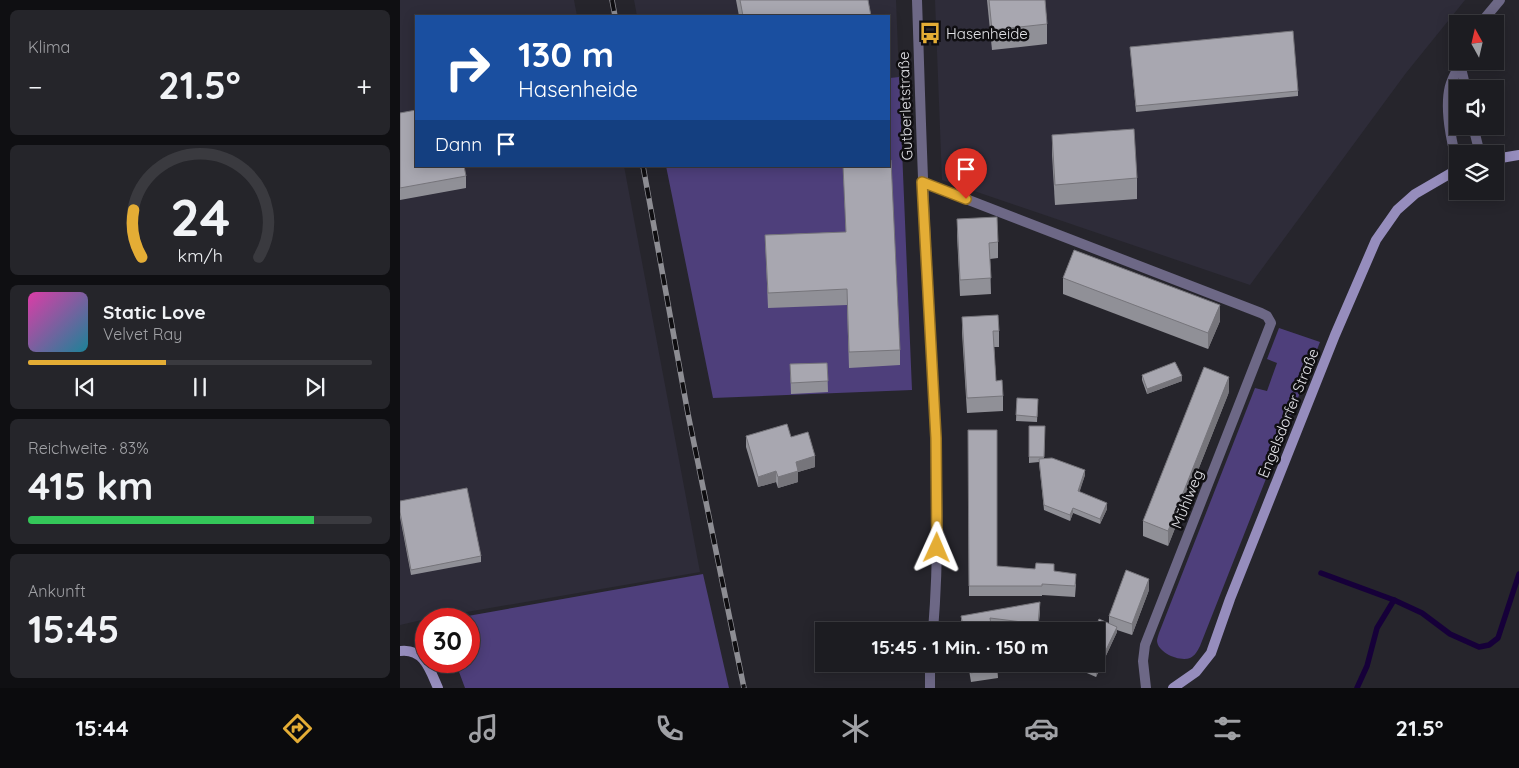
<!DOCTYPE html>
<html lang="de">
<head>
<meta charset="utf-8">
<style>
	body { margin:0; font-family:Quicksand,sans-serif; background:#25252a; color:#f1f3f6; height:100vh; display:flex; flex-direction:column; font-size:19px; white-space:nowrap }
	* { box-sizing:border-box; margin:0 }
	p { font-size:16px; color:#a0a1a5 }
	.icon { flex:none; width:28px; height:28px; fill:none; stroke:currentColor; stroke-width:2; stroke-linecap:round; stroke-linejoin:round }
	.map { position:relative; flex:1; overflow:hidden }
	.sheet { display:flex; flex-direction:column; gap:10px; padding:10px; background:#0f0f12; width:400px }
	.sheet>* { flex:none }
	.hud { position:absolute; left:15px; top:15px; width:475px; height:152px; border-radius:0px; box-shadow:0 2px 12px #0003,0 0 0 1px #3a3a3f; background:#1a4fa0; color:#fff; overflow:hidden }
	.needle { width:32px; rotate:352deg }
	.buttons { position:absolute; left:1049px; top:15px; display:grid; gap:10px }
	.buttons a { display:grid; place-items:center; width:55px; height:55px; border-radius:0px; background:#1c1c21; box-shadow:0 2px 12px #0003,0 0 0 1px #3a3a3f; font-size:25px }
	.speed { position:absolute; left:15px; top:608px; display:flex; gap:10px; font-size:25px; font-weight:700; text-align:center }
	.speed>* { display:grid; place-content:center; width:65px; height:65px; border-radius:50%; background:#1c1c21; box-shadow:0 2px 12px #0003,0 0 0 1px #3a3a3f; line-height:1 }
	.speed .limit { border:8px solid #d22; background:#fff; color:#111 }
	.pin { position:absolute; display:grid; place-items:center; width:42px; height:42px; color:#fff; margin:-51px -21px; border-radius:50% 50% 50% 0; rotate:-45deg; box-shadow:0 0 5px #0007 }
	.pin .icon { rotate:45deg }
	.me { position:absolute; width:55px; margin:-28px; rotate:1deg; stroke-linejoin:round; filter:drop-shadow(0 0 4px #0008) }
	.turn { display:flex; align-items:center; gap:18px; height:105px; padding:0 20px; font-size:22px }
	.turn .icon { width:65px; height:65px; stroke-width:2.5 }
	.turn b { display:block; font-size:35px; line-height:42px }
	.then { display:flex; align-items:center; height:48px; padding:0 20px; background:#0003; gap:10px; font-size:19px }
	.big { font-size:38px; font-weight:700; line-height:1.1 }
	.sheet .card { flex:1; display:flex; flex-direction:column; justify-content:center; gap:8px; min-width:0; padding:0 18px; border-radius:8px; background:#25252a }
	.sheet .dial { align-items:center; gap:0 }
	.dial svg { height:130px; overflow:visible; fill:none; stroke:#3a3a3f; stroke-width:7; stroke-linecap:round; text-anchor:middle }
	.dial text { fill:#f1f3f6; stroke:none }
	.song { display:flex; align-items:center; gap:15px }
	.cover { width:60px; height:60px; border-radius:8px; background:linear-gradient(135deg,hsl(320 70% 55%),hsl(190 70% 35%)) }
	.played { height:5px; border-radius:2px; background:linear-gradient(90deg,#e4ad35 40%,#3a3a3f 40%) }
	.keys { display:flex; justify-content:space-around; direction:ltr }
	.heat { display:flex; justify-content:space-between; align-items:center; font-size:28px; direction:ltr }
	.charge { height:8px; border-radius:4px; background:linear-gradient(90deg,#34c759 83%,#3a3a3f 0) }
	.trip { position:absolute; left:415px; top:622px; width:290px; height:50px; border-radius:0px; background:#1c1c21; box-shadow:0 2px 12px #0003,0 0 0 1px #3a3a3f; font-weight:700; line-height:50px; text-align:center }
	.dock { display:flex; height:80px; justify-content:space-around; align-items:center; background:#0b0b0d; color:#a0a1a5 }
	.dock .icon { width:35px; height:35px }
	.dock .on { color:#e4ad35 }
	.dock b { font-size:22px; color:#f1f3f6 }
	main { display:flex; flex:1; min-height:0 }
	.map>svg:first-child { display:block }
	.built { fill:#2e2c39 }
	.green { fill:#4e3f7b }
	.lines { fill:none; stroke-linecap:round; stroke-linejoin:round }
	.stream { stroke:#160039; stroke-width:5.5 }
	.street { stroke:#6d6886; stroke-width:10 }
	.secondary { stroke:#968dbd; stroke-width:10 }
	.rail-casing { stroke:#8d8d93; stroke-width:5.5 }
	.rail { stroke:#0f0e11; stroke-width:4; stroke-dasharray:11; stroke-linecap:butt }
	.wall { fill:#909097 }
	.shaded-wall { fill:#76757b }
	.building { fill:#a8a7b0; stroke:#76757b }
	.route-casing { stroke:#947022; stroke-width:12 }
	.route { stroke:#e4ad35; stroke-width:9 }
	.labels { text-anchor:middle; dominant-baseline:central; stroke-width:5; stroke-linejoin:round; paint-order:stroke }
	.poi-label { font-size:15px; fill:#e2e2e7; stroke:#0f0e11; text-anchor:start }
	.street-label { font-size:15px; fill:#e2e2e7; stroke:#0f0e11 }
</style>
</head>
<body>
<main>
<section class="sheet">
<div class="card"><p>Klima</p>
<div class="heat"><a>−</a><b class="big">21.5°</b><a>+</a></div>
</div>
<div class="card dial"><svg viewBox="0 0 100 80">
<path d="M14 69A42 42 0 1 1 86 69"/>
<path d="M14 69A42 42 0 0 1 9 40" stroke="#e4ad35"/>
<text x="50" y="56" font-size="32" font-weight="700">24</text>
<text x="50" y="72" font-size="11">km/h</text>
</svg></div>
<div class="card">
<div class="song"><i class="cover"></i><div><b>Static Love</b><p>Velvet Ray</p></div></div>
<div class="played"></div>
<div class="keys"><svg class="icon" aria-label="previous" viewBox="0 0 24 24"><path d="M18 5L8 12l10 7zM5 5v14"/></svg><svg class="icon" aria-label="pause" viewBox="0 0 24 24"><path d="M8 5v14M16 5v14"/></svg><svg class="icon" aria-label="next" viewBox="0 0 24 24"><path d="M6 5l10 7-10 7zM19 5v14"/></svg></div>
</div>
<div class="card"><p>Reichweite · 83%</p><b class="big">415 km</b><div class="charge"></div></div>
<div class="card"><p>Ankunft</p><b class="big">15:45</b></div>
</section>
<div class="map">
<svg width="1119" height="688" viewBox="0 0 1119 688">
	<rect width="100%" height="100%" fill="#26252c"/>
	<g class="built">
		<path d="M 0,0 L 174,0 L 177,16 L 16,16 L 16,166 L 224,166 L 300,572 L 26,619 L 0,625 Z"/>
		<path d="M 234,0 L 496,0 L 499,77 L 489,78 L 489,16 L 237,16 Z"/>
		<path d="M 535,0 L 1065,0 L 1006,73 L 850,285 L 542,180 Z"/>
	</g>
	<g class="green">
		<path d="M 499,77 L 512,390 L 313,398 L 266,166 L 489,166 L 489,78 Z"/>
		<path d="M 879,328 L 920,342 L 800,646 C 798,650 795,656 790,658 C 780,662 758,653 757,641 C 757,639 758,636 759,633 L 855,388 L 867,391 L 877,363 L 867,359 Z"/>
		<path d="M 303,574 L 329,688 L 65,688 L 55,661 L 69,661 L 69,619 L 51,619 Z"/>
	</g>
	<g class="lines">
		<g class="stream">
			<path d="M 921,573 L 994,600"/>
			<path d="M 957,688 L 967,666 L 977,628 L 994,600 L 1022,613 L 1050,634 L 1079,647 L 1089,645 L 1098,638 L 1119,574"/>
		</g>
		<g class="street">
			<path d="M 517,0 C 520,88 522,176 527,265 C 533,387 543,509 533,631"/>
			<path d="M 1080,24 L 1100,0"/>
			<path d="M 1060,64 L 1066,89"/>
			<path d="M 1073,126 L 1080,154"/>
			<path d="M 1058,167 C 1052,144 1043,106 1051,83 C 1054,75 1058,68 1061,61"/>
			<path d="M 522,182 L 861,313 L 867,316 L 871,323 L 745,645 L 743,661 L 746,688"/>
			<path d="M 530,688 L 530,664"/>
		</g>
		<g class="secondary">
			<path d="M 1095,159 L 1119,155"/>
			<path d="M 0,651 C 24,648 30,670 38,688"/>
			<path d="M 773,688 L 796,672 L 811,653 L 830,599 L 935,335 L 976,240 L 997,210 L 1015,194 L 1058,169"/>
		</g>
		<g class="rail-casing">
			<g id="rail">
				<path d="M 212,0 L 215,16"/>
				<path d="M 243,166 L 288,414 L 344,688"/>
			</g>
		</g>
		<use href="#rail" class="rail"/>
	</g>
	<g class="wall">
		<path d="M 336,0 L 468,0 L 471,16 L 339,16 Z"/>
		<path d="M 587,0 L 645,0 L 647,24 L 647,44 L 592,50 Z"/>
		<path d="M 730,47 L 898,91 L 898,96 L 736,112 Z"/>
		<path d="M 0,113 L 66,176 L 66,188 L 0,200 Z"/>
		<path d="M 652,135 L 737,178 L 737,199 L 655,205 L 652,155 Z"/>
		<path d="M 443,166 L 500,350 L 500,365 L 449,368 L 447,305 L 368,308 L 365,235 L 446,232 Z"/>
		<path d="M 557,219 L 598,242 L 598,258 L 590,259 L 591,294 L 560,296 L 557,235 Z"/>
		<path d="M 663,278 L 820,321 L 808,349 L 663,294 Z"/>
		<path d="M 562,317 L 599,331 L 599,347 L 594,347 L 596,381 L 603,396 L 603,411 L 567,413 L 562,333 Z"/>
		<path d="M 427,363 L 428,392 L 391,394 L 390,364 Z"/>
		<path d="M 742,375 L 782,381 L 747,394 L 742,380 Z"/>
		<path d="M 829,392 L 768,546 L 743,536 L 743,521 Z"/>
		<path d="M 617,398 L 638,399 L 637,422 L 616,421 Z"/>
		<path d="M 629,426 L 645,426 L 644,459 L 685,475 L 679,492 L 707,509 L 700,524 L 673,513 L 670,521 L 644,510 L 639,462 L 629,463 Z"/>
		<path d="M 568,430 L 597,566 L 654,571 L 676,584 L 675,597 L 642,595 L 642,596 L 569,596 Z"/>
		<path d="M 346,436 L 391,437 L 415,467 L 398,472 L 398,482 L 378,488 L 376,482 L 358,487 L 346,447 Z"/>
		<path d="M 0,501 L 81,556 L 81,562 L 11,575 L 0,517 Z"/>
		<path d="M 749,590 L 732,635 L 717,630 L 717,632 L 696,677 L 680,670 L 680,664 L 709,623 L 709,616 Z"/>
		<path d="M 640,611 L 638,631 L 622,631 L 591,628 L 592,631 L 562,631 L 561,625 L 561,616 Z"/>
		<path d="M 568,664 L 597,664 L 598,678 L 571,682 Z"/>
	</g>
	<g class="shaded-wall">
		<path d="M 820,305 L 820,321 L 808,349 L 808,333 Z"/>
		<path d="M 782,376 L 782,381 L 747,394 L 747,389 Z"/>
		<path d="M 829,377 L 829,392 L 768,546 L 768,531 Z"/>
		<path d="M 415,456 L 415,467 L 398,472 L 398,482 L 378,488 L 378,477 L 396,462 Z"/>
		<path d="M 685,470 L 685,475 L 678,497 L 678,491 Z"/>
		<path d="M 376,471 L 376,482 L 358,487 L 358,477 Z"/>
		<path d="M 707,503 L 707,509 L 700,524 L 700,519 Z"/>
		<path d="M 673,508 L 673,513 L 670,521 L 670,515 Z"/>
		<path d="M 749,579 L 749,590 L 732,635 L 732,624 Z"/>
		<path d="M 640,602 L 640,611 L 638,631 L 638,624 Z"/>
		<path d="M 717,627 L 717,632 L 696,677 L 696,671 Z"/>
	</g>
	<g class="building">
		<path d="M 340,0 L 468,0 L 471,16 L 343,16 Z"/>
		<path d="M 589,0 L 645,0 L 647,24 L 592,30 Z"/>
		<path d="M 893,31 L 898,91 L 736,106 L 730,47 Z"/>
		<path d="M 16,110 L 16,166 L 64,166 L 66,176 L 0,188 L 0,113 Z"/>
		<path d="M 734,129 L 737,178 L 655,185 L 652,135 Z"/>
		<path d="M 489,160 L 491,160 L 500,350 L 449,352 L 447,289 L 368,293 L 365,235 L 446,232 L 443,166 L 489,166 Z"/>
		<path d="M 597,217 L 598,242 L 589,243 L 591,278 L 560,280 L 557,219 Z"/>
		<path d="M 674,250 L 820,305 L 808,333 L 663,278 Z"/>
		<path d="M 598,315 L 599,331 L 593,331 L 596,381 L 602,380 L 603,396 L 567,398 L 562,317 Z"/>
		<path d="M 775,362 L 782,376 L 747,389 L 742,375 Z"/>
		<path d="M 427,363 L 428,381 L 391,383 L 390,364 Z"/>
		<path d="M 804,367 L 829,377 L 768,531 L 743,521 Z"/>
		<path d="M 617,398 L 638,399 L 637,417 L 616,415 Z"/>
		<path d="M 387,424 L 391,437 L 408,432 L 415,456 L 396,462 L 398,471 L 378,477 L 376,471 L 358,477 L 346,436 Z"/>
		<path d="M 629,426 L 645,426 L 644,457 L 629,457 Z"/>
		<path d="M 568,430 L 597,430 L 597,566 L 635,569 L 636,563 L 654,564 L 654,571 L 676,574 L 675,586 L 642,584 L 642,586 L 569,586 Z"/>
		<path d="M 652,458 L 685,470 L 678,491 L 707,503 L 700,519 L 673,508 L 670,515 L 644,505 L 639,459 Z"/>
		<path d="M 67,488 L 81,556 L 11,570 L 0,512 L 0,501 Z"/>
		<path d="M 726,570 L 749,579 L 732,624 L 709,616 Z"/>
		<path d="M 640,602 L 638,624 L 590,618 L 592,631 L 564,631 L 561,616 Z"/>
		<path d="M 699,619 L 717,627 L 696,671 L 680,664 L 696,664 L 696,631 L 694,631 Z"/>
		<path d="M 569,664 L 597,664 L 598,668 L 571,673 Z"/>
	</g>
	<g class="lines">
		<g class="route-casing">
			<path id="route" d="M 537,548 L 536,438 L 522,182 L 566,199"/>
		</g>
		<use href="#route" class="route"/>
	</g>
	<defs>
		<g id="bus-bare" transform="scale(1.725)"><path d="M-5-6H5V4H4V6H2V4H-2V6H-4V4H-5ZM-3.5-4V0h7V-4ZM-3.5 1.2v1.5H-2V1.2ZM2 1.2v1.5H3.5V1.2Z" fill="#e4ad35" stroke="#0f0e11" stroke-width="2.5" paint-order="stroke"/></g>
	</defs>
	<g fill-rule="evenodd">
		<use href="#bus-bare" x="530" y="33"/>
	</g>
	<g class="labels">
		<g class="poi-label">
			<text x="546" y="33">Hasenheide</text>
		</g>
		<g class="street-label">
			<text transform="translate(505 106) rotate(-92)">Gutberletstraße</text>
			<text transform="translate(888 413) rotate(-68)">Engelsdorfer Straße</text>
			<text transform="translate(787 499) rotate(-68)">Mühlweg</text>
		</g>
	</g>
</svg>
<div class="buttons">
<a><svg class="needle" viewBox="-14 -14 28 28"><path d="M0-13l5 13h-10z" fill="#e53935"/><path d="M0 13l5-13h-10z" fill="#a0a1a5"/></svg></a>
<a><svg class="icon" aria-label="sound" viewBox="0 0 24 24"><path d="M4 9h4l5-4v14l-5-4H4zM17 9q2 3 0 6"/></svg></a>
<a><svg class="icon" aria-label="layers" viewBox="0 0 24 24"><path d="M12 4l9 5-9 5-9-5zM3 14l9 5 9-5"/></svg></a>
</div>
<div class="speed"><div class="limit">30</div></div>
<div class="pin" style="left:566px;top:199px;background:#d93025"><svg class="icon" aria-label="arrive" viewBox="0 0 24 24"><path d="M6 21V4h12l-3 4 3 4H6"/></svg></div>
<svg class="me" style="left:537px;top:548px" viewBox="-20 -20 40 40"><path d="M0-17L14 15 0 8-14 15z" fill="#e4ad35" stroke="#fff" stroke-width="4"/></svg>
<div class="trip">15:45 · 1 Min. · 150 m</div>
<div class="hud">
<div class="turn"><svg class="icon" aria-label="right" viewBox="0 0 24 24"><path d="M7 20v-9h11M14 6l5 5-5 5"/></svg><div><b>130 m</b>Hasenheide</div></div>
<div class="then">Dann<svg class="icon" aria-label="arrive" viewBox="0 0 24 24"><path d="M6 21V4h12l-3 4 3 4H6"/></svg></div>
</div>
</div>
</main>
<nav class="dock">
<b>15:44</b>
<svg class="icon on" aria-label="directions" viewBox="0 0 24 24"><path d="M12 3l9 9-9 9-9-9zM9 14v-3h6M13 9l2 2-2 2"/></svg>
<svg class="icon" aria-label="music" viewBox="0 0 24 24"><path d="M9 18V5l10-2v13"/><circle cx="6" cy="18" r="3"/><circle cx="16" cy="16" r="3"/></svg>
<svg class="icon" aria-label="phone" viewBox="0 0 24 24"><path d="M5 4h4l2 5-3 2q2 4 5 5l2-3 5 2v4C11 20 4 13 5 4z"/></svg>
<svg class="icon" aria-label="climate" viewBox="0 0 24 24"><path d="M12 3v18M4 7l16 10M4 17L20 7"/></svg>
<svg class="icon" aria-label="car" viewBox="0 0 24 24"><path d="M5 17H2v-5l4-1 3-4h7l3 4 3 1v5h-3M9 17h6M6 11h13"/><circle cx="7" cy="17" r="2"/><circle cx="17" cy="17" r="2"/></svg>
<svg class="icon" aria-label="filters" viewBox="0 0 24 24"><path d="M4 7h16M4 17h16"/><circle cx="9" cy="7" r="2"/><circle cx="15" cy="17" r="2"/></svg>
<b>21.5°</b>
</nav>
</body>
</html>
